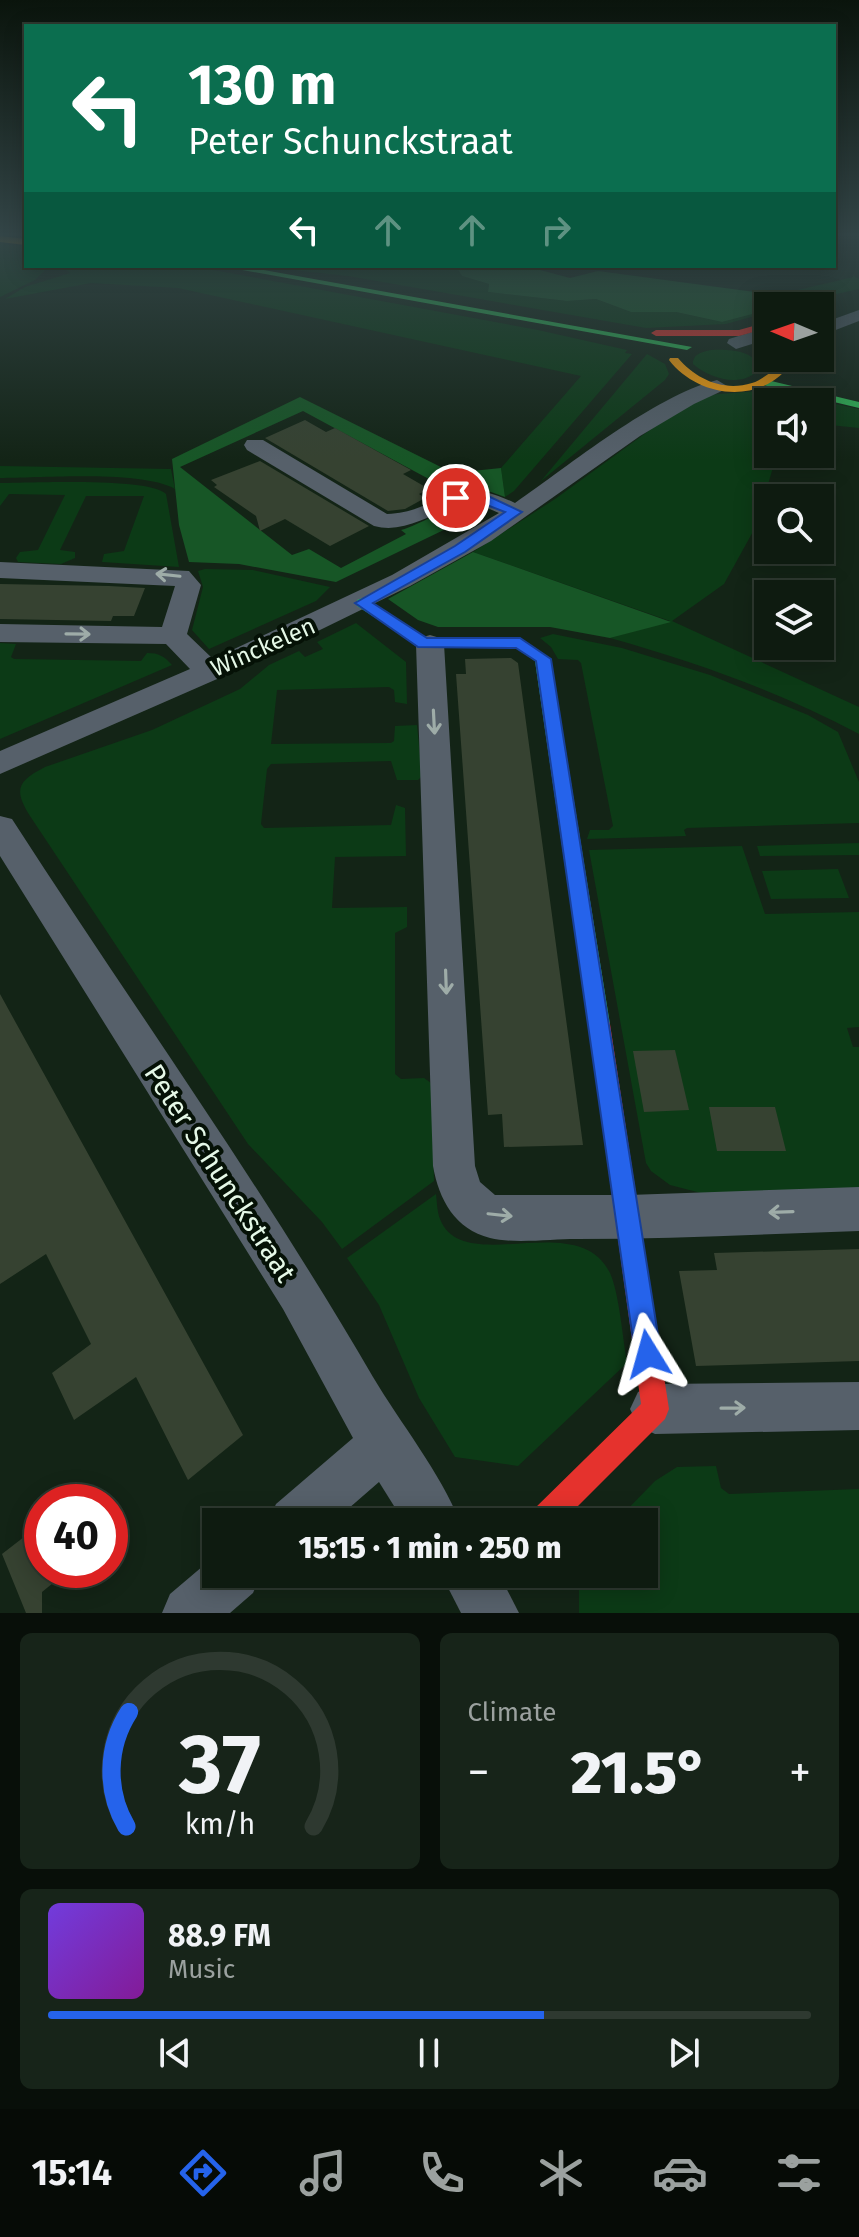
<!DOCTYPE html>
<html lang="en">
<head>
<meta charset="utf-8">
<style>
	body { margin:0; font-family:"Fira Sans",sans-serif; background:#172419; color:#f1f3f6; height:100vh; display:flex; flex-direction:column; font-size:30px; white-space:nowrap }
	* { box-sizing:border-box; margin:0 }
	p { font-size:26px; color:#9ba19f }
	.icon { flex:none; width:44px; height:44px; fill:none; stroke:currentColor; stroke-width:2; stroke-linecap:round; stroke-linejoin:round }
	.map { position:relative; height:1613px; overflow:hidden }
	.details { display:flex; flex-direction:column; gap:20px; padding:20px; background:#080f09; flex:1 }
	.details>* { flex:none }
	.hud { position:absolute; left:24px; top:24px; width:812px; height:244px; border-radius:0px; box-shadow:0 4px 20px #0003,0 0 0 2px #2e3930; background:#0b6e4f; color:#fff; overflow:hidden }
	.needle { width:52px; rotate:272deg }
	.buttons { position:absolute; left:754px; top:292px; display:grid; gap:16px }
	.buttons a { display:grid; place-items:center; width:80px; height:80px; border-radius:0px; background:#0e1b10; box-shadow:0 4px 20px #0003,0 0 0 2px #2e3930; font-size:40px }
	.speed { position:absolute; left:24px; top:1484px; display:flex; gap:16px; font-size:40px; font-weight:700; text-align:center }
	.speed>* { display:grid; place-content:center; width:104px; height:104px; border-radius:50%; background:#0e1b10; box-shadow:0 4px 20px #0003,0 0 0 2px #2e3930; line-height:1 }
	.speed .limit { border:12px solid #d22; background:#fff; color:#111 }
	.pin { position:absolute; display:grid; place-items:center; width:68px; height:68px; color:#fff; margin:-34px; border:4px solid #fff; border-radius:50%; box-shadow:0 2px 8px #0007 }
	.me { position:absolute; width:88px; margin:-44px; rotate:352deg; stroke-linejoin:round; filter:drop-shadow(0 0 6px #0008) }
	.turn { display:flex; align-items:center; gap:28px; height:168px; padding:0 32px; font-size:36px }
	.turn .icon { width:104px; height:104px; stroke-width:2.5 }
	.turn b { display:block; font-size:56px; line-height:68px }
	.lanes { display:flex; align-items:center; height:76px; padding:0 32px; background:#0003; justify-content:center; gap:40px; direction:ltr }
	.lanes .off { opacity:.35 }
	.big { font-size:60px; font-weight:800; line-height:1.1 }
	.details .widget { flex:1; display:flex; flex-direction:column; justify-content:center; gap:12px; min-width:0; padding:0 28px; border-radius:12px; background:#172419 }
	.details .dial { align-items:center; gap:0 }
	.dial svg { height:208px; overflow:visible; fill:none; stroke:#2e3930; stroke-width:7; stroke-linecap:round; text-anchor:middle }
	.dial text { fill:#f1f3f6; stroke:none }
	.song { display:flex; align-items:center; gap:24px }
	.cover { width:96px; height:96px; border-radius:12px; background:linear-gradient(135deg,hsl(260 70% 55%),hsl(290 70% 35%)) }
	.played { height:8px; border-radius:4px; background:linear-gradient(90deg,#2563eb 65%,#2e3930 65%) }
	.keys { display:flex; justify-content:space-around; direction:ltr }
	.heat { display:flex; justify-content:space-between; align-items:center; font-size:44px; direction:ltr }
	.details .tiles { flex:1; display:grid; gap:20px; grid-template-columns:1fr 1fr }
	.widget:last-child { grid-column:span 2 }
	.trip { position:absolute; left:202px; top:1508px; width:456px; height:80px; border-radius:0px; background:#0e1b10; box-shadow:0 4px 20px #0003,0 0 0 2px #2e3930; font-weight:800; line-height:80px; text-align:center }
	.tab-bar { display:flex; height:128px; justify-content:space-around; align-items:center; background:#060b06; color:#9ba19f }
	.tab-bar .icon { width:56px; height:56px }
	.tab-bar .current { color:#2563eb }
	.tab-bar b { font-size:36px; color:#f1f3f6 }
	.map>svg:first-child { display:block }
	.green { fill:#0c3a16 }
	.forest { fill:#175626 }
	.building { fill:#364231 }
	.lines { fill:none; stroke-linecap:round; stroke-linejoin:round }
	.street { fill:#56606a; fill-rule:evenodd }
	.fast { fill:#30b455; fill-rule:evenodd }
	.slow { fill:#ff9f0a; fill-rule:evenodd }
	.jam { fill:#e5322d; fill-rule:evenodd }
	.oneway { stroke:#9eaca8 }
	.route { fill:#2563eb; stroke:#184099; stroke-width:2 }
	.labels { text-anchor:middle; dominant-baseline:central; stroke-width:8; stroke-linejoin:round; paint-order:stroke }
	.street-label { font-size:24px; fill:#e5f8e7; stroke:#051106 }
	.near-street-label { font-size:28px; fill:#e5f8e7; stroke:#051106 }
</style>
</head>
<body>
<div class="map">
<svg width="859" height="1613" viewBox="0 0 859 1613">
	<rect width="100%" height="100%" fill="#132416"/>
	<g class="green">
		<path d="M 0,244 L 26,246 L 26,264 L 23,267 L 45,270 L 35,280 L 0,297 Z"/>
		<path d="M 40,266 L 192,266 L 538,330 L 627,350 L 625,353 L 632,354 L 514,491 L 505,497 L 501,468 L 581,376 L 178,288 L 91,283 L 5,299 L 25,287 L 70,273 L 65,269 Z"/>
		<path d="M 255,266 L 439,266 L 457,268 L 462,276 L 489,284 L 488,292 L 567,301 L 596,299 L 631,312 L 676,312 L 722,322 L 768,310 L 768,312 L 726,324 L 646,328 L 348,276 Z"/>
		<path d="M 852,275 L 859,279 L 859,289 L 782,306 L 811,299 L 798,290 L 853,277 Z"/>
		<path d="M 711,350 C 729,349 754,350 760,368 C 744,389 710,379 693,364 C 693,353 703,352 711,350 Z"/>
		<path d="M 647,354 L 665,364 L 669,374 L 665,380 L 541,481 Z"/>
		<path d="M 772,390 L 859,409 L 859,428 L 820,424 L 820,402 L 768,402 L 768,454 L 777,454 L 755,528 L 724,584 L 672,621 L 859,707 L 859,734 C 780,692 696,662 610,638 L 670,621 L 473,552 L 555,499 L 654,427 L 707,395 Z"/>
		<path d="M 0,466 L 171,469 L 175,489 C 142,470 41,478 0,478 Z"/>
		<path d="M 0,483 C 29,483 150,477 166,494 L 179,567 L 102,562 L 104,554 L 124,551 L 144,496 L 86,496 L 60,550 L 75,552 L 75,558 L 61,564 L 18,562 L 16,558 L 20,552 L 38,550 L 65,495 L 9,494 L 0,506 Z"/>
		<path d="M 205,569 L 253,570 L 330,587 L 316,601 L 209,649 L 192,630 L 203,587 L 198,571 Z"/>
		<path d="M 356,623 L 406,662 L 407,704 L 395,702 L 394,690 L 389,687 L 277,690 L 271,744 L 391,743 L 394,741 L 395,726 L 417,725 L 422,776 L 418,780 L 397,780 L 391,761 L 271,764 L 267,769 L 261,824 L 264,828 L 391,825 L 396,805 L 405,808 L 406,856 L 335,857 L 332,908 L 407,907 L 407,927 L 395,933 L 395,1074 L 401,1079 L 424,1078 L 431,1083 L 434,1181 L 342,1249 L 322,1222 L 248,1144 L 30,816 C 13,789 18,781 45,767 L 152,730 L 240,689 L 269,665 L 299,651 L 305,657 L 323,649 L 317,642 Z"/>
		<path d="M 553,634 L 622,648 L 710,675 L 808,715 L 838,732 L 859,782 L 859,823 L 687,828 L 684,830 L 686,836 L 587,839 L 590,830 L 609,830 L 613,826 L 581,663 L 578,660 L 558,659 L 551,647 L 540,638 Z"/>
		<path d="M 0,643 L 16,644 L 11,657 L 14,659 L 141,661 L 147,653 C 159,653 164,656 172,665 L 0,739 Z"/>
		<path d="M 859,843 L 859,855 L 760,856 L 757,846 Z"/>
		<path d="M 742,846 L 765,914 L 859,912 L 859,1027 L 847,1028 L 853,1047 L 859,1047 L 859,1189 L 701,1193 L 670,1185 L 651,1171 L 646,1163 L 589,850 Z"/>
		<path d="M 838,869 L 849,898 L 771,899 L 762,871 Z"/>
		<path d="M 436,1194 C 437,1202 437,1211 440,1219 C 463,1278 578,1207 610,1273 C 619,1292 623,1340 627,1363 L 518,1466 L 455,1457 L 419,1398 L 379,1305 L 347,1258 Z"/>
		<path d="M 716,1466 L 721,1488 L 729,1494 L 859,1489 L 859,1613 L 579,1613 L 579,1574 L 644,1574 L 644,1522 L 615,1522 L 655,1481 L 677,1467 Z"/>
	</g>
	<g class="forest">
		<path d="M 439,266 L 525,266 L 570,278 L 598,271 L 769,294 L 798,290 L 812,299 L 768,306 L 768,310 L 722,322 L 676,312 L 631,312 L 596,299 L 567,301 L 488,292 L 489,284 L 462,276 L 457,268 Z"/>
		<path d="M 300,397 L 453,473 L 501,468 L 505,497 L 477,487 L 451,491 L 303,411 L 180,467 L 292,555 L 309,549 L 341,568 L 406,534 L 401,530 C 426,523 454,499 481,512 L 336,582 L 239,564 L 189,562 L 179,525 L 172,459 Z"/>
		<path d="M 473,552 L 671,622 L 610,638 L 550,627 L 438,627 L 418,620 L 388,599 Z"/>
	</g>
	<g class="building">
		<path d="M 305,420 L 326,432 L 335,428 L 411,470 L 403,474 L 429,489 L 419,494 L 425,498 L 405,509 L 388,511 L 265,438 Z"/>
		<path d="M 260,461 L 369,526 L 330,546 L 285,519 L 260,531 L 256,516 L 214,487 L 217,485 L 211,480 Z"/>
		<path d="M 0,584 L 109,586 L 145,588 L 134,616 L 113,616 L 111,621 L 0,619 Z"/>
		<path d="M 511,658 L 518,663 L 583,1145 L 504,1147 L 502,1114 L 488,1115 L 456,674 L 466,674 L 465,659 Z"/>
		<path d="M 0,994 L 243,1435 L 188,1480 L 136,1377 L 74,1420 L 52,1373 L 91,1344 L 46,1254 L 0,1284 Z"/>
		<path d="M 675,1050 L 689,1110 L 644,1112 L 633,1051 Z"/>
		<path d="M 709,1107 L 775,1107 L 786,1151 L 717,1151 Z"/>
		<path d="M 859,1249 L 859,1361 L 696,1366 L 679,1271 L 717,1270 L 714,1253 Z"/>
		<path d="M 42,1523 L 42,1570 L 69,1570 L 42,1592 L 42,1613 L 26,1613 L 2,1554 Z"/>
	</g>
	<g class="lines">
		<g class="street">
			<path d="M 859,310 L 859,321 L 820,336 L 820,324 Z"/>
			<path d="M 768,327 L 768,339 L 736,349 L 727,343 L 729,339 Z"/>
			<path d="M 717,380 L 727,386 L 724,390 L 694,404 L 640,436 L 491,541 L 410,586 L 240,669 L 0,774 L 0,751 L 190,669 L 166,644 L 0,642 L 0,624 L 162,627 L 175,586 L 0,578 L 0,562 L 189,571 L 201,585 L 187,634 L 213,659 L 392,575 L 499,513 L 478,504 L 468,503 C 436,509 408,535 374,526 L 247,450 L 244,445 L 247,440 L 263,440 L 387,514 C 442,512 447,470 515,503 C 570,465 654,396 717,380 Z"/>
			<path d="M 430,635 L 440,638 L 444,644 L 475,1166 L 480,1182 L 495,1195 L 629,1195 L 859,1187 L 859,1231 C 765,1234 671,1239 576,1239 C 552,1239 513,1244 490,1238 C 455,1229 439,1200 433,1166 L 416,644 L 420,638 Z"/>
			<path d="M 0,816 L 12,819 C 132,1005 262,1186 373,1377 C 401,1424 440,1472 460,1522 L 404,1522 L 379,1482 L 333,1522 L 268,1522 L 276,1504 L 353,1438 L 283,1309 L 0,856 Z"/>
			<path d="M 859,1382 L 859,1430 L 655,1434 L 638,1426 L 630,1409 L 638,1392 L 655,1384 Z"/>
			<path d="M 216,1555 L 216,1574 L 261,1574 L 253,1593 L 230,1613 L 162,1613 L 170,1594 Z"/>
			<path d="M 441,1574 L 499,1574 L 519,1613 L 461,1613 Z"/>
		</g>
		<g class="fast">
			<path d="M 220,266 L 241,266 L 692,347 L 687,350 Z"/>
			<path d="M 767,380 L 859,402 L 859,408 L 763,385 L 761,383 Z"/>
			<path d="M 362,598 L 427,638 L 520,638 L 551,659 L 610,1024 L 607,1031 L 599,1034 L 591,1031 L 588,1024 L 535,661 L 517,648 L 419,646 L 357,606 L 357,600 Z"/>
		</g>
		<g class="slow">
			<path d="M 0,236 L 26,239 L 26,245 L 0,242 Z"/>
			<path d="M 670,358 L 678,358 C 696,379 723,392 752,383 C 762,380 769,372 779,368 L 785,371 C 752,405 696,395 669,360 Z"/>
		</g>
		<g class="jam">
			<path d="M 768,322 L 768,328 L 739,336 L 656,336 L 651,333 L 656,330 L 739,330 Z"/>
			<path d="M 599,1014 L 607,1017 L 610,1024 L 669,1409 L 665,1419 L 562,1522 L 526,1522 L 531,1512 L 641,1404 L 588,1024 L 591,1017 Z"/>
		</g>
	</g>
	<defs><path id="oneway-shaft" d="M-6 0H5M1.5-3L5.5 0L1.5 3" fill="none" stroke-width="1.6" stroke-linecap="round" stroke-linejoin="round" transform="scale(2)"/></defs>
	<g class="oneway">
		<use href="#oneway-shaft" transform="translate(168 575) rotate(-174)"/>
		<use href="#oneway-shaft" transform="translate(78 634) rotate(1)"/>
		<use href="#oneway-shaft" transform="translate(434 722) rotate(87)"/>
		<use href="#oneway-shaft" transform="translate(446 982) rotate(88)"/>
		<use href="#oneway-shaft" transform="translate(781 1212) rotate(178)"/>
		<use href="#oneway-shaft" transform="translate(500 1215) rotate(6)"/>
		<use href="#oneway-shaft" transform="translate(733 1408) rotate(-1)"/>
	</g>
	<linearGradient id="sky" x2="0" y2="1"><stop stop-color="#0a140c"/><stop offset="0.51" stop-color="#334547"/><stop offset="1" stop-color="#334547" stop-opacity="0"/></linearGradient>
	<rect width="859" height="460" fill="url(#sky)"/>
	<path class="route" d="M 456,494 L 486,495 L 522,512 L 465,552 L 373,603 L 427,638 L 520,638 L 551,659 L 661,1354 L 658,1364 L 648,1367 L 638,1364 L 635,1354 L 536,661 L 516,648 L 418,647 L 355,603 L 455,546 L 505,512 L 479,502 L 451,501 L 449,498 Z"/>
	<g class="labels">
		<g class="street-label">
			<text transform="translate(263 647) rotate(-24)">Winckelen</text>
		</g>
		<g class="near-street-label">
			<text transform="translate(220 1173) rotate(57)">Peter Schunckstraat</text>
		</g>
	</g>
</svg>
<div class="buttons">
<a><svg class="needle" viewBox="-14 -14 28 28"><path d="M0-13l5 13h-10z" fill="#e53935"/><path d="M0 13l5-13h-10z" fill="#9ba19f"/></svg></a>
<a><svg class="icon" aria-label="sound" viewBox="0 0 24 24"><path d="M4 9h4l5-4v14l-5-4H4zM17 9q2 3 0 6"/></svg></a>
<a><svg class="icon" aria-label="search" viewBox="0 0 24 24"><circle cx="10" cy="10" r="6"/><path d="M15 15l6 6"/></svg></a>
<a><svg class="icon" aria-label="layers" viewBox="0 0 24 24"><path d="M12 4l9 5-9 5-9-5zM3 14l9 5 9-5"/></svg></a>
</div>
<div class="speed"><div class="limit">40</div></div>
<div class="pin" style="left:456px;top:498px;background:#d93025"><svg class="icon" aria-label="arrive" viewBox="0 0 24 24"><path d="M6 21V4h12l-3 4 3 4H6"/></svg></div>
<svg class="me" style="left:648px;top:1354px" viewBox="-20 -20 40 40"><path d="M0-17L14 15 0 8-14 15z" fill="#2563eb" stroke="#fff" stroke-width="4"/></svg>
<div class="trip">15:15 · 1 min · 250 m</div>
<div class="hud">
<div class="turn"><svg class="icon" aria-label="left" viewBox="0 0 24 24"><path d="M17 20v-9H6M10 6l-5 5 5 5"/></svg><div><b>130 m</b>Peter Schunckstraat</div></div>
<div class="lanes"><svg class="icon" aria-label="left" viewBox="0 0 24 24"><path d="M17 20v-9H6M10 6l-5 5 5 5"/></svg><svg class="icon off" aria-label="ahead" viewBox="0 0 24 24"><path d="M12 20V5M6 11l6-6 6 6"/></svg><svg class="icon off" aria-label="ahead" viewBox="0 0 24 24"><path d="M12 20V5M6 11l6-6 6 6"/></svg><svg class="icon off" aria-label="right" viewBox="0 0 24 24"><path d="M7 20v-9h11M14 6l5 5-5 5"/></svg></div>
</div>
</div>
<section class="details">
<div class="tiles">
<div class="widget dial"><svg viewBox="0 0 100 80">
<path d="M14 69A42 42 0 1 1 86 69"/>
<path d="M14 69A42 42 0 0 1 15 25" stroke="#2563eb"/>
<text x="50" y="56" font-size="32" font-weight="700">37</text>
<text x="50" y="72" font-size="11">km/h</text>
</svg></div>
<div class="widget"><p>Climate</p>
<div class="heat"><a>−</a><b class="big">21.5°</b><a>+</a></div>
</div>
<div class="widget">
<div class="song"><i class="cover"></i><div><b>88.9 FM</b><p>Music</p></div></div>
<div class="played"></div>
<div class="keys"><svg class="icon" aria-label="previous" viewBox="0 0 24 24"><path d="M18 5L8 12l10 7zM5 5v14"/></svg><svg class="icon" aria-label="pause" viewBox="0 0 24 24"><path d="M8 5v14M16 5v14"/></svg><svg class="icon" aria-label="next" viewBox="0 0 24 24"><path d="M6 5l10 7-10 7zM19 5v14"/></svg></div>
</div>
</div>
</section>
<nav class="tab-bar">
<b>15:14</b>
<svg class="icon current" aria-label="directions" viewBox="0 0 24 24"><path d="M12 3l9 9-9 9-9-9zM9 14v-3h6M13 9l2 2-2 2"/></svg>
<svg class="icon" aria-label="music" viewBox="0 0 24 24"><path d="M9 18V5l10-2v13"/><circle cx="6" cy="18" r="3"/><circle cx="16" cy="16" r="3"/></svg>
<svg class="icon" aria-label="phone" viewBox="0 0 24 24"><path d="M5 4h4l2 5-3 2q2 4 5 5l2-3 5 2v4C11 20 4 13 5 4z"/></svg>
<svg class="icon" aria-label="climate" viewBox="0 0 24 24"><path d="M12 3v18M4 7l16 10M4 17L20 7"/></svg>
<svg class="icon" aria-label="car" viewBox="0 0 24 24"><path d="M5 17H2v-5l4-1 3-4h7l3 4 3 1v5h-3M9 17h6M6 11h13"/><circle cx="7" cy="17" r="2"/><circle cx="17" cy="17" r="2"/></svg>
<svg class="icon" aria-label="filters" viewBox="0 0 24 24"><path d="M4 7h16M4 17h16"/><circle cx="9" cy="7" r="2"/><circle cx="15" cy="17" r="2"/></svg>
</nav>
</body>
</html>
